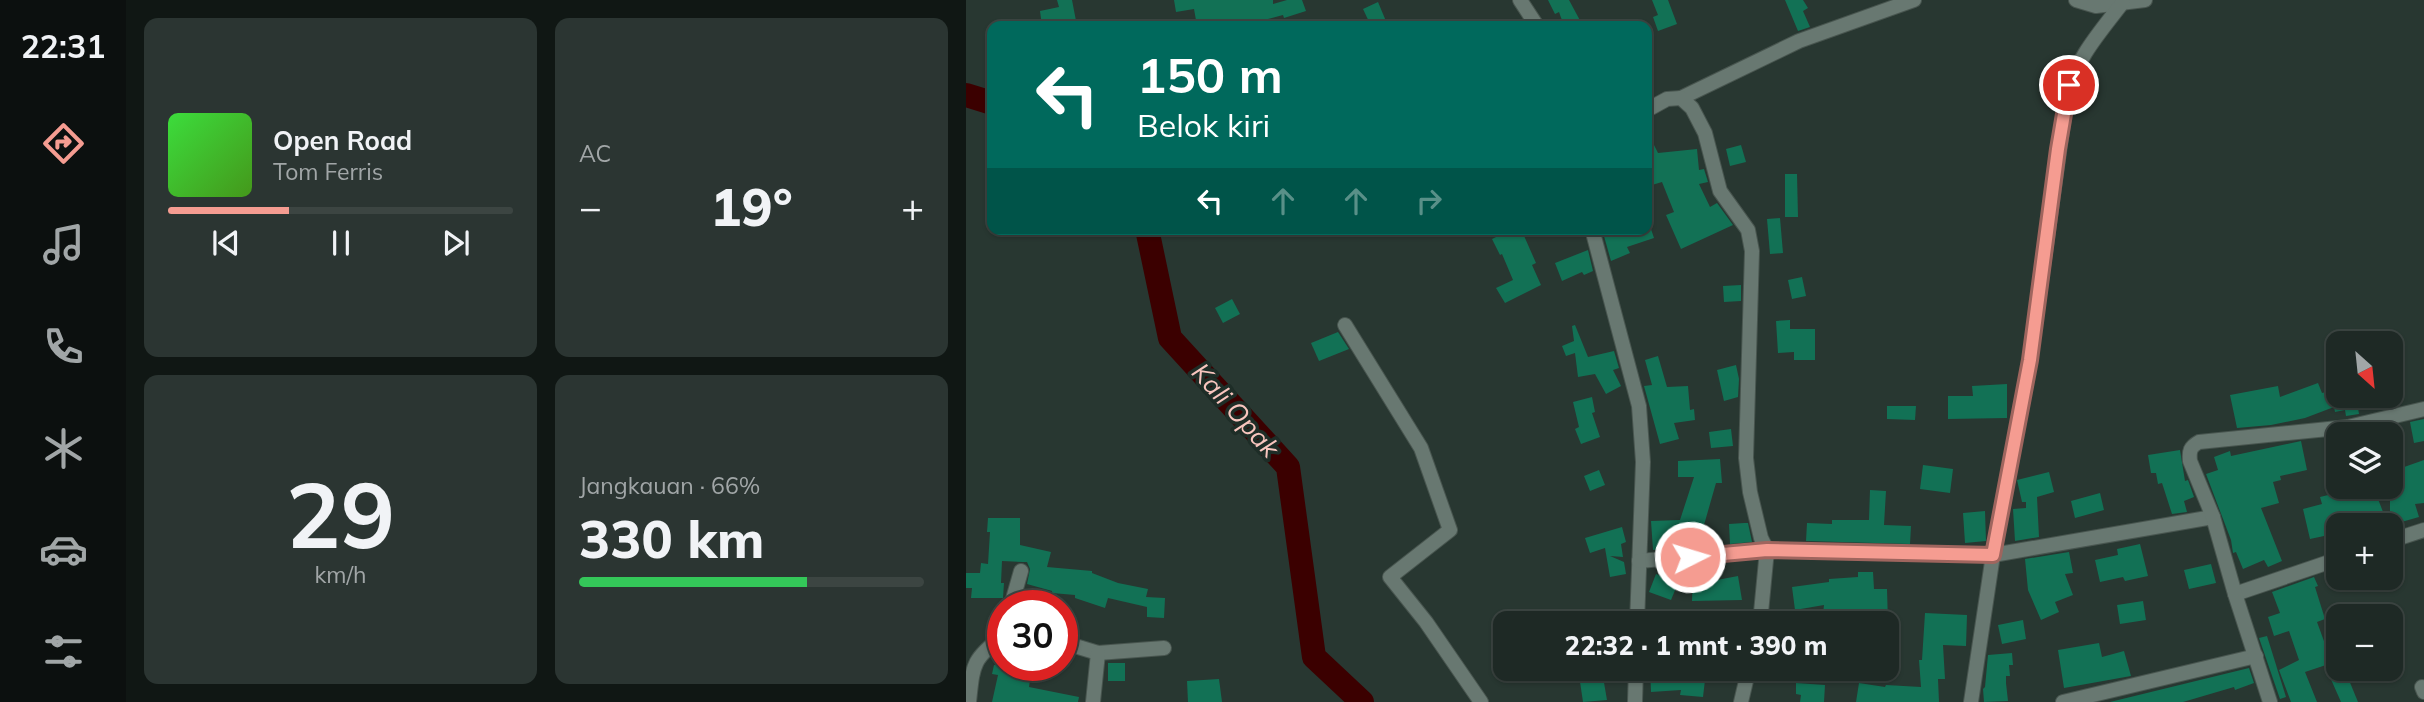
<!DOCTYPE html>
<html lang="id">
<head>
<meta charset="utf-8">
<style>
	body { margin:0; font-family:Mulish,sans-serif; background:#2b3532; color:#f1f3f6; height:100vh; display:flex; flex-direction:column; font-size:26px; white-space:nowrap }
	* { box-sizing:border-box; margin:0 }
	p { font-size:23px; color:#a1a6a7 }
	.icon { flex:none; width:38px; height:38px; fill:none; stroke:currentColor; stroke-width:2; stroke-linecap:round; stroke-linejoin:round }
	.map { position:relative; flex:1; overflow:hidden }
	.side { display:flex; flex-direction:column; gap:18px; padding:18px; background:#101714; width:840px }
	.side>* { flex:none }
	.hud { position:absolute; left:21px; top:21px; width:665px; height:214px; border-radius:14px; box-shadow:0 2px 5px #0004,0 0 0 2px #3c4542; background:#00695c; color:#fff; overflow:hidden }
	.needle { width:46px; rotate:153deg }
	.fabs { position:absolute; left:1360px; top:331px; display:grid; gap:14px }
	.fabs a { display:grid; place-items:center; width:77px; height:77px; border-radius:14px; background:#1e2925; box-shadow:0 2px 5px #0004,0 0 0 2px #3c4542; font-size:35px }
	.speed { position:absolute; left:21px; top:590px; display:flex; gap:14px; font-size:35px; font-weight:700; text-align:center }
	.speed>* { display:grid; place-content:center; width:91px; height:91px; border-radius:50%; background:#1e2925; box-shadow:0 2px 5px #0004,0 0 0 2px #3c4542; line-height:1 }
	.speed .limit { border:10px solid #d22; background:#fff; color:#111 }
	.pin { position:absolute; display:grid; place-items:center; width:60px; height:60px; color:#fff; margin:-30px; border:4px solid #fff; border-radius:50%; box-shadow:0 2px 7px #0007 }
	.me { position:absolute; width:77px; margin:-38px; rotate:85deg; stroke-linejoin:round; filter:drop-shadow(0 0 5px #0008) }
	.turn { display:flex; align-items:center; gap:24px; height:147px; padding:0 35px; font-size:32px }
	.turn .icon { width:91px; height:91px; stroke-width:2.5 }
	.turn b { display:block; font-size:49px; line-height:60px }
	.lanes { display:flex; align-items:center; height:66px; padding:0 35px; background:#0003; justify-content:center; gap:35px; direction:ltr }
	.lanes .off { opacity:.35 }
	.big { font-size:52px; font-weight:800; line-height:1.1 }
	.side .card { flex:1; display:flex; flex-direction:column; justify-content:center; gap:10px; min-width:0; padding:0 24px; border-radius:14px; background:#2b3532 }
	.side .dial { align-items:center; gap:0 }
	.dial b { font-size:91px; line-height:1 }
	.song { display:flex; align-items:center; gap:21px }
	.cover { width:84px; height:84px; border-radius:10px; background:linear-gradient(135deg,hsl(120 70% 55%),hsl(100 70% 35%)) }
	.played { height:7px; border-radius:4px; background:linear-gradient(90deg,#f59c91 35%,#3c4542 35%) }
	.keys { display:flex; justify-content:space-around; direction:ltr }
	.heat { display:flex; justify-content:space-between; align-items:center; font-size:38px; direction:ltr }
	.charge { height:10px; border-radius:5px; background:linear-gradient(90deg,#34c759 66%,#3c4542 0) }
	.side .tiles { flex:1; display:grid; gap:18px; grid-template-columns:repeat(2,1fr) }
	.trip { position:absolute; left:527px; top:611px; width:406px; height:70px; border-radius:14px; background:#1e2925; box-shadow:0 2px 5px #0004,0 0 0 2px #3c4542; font-weight:800; line-height:70px; text-align:center }
	main { display:flex; flex:1; min-height:0 }
	.menu { display:flex; flex-direction:column; width:126px; justify-content:space-around; align-items:center; background:#0c100f; color:#a1a6a7 }
	.menu .icon { width:49px; height:49px }
	.menu .on { color:#f59c91 }
	.menu b { font-size:32px; color:#f1f3f6 }
	.map>svg:first-child { display:block }
	.lines { fill:none; stroke-linecap:round; stroke-linejoin:round }
	.river { stroke:#3b0000; stroke-width:24 }
	.building { fill:#127155 }
	.street-casing { stroke:#48554f; stroke-width:16 }
	.street { stroke:#687871; stroke-width:14 }
	.route-casing { stroke:#9f655e; stroke-width:18 }
	.route { stroke:#f59c91; stroke-width:12 }
	.labels { text-anchor:middle; dominant-baseline:central; stroke-width:7; stroke-linejoin:round; paint-order:stroke }
	.water-label { font-size:26px; font-style:italic; fill:#f8c5be; stroke:#1e2d27 }
</style>
</head>
<body>
<main>
<nav class="menu">
<b>22:31</b>
<svg class="icon on" aria-label="directions" viewBox="0 0 24 24"><path d="M12 3l9 9-9 9-9-9zM9 14v-3h6M13 9l2 2-2 2"/></svg>
<svg class="icon" aria-label="music" viewBox="0 0 24 24"><path d="M9 18V5l10-2v13"/><circle cx="6" cy="18" r="3"/><circle cx="16" cy="16" r="3"/></svg>
<svg class="icon" aria-label="phone" viewBox="0 0 24 24"><path d="M5 4h4l2 5-3 2q2 4 5 5l2-3 5 2v4C11 20 4 13 5 4z"/></svg>
<svg class="icon" aria-label="climate" viewBox="0 0 24 24"><path d="M12 3v18M4 7l16 10M4 17L20 7"/></svg>
<svg class="icon" aria-label="car" viewBox="0 0 24 24"><path d="M5 17H2v-5l4-1 3-4h7l3 4 3 1v5h-3M9 17h6M6 11h13"/><circle cx="7" cy="17" r="2"/><circle cx="17" cy="17" r="2"/></svg>
<svg class="icon" aria-label="filters" viewBox="0 0 24 24"><path d="M4 7h16M4 17h16"/><circle cx="9" cy="7" r="2"/><circle cx="15" cy="17" r="2"/></svg>
</nav>
<section class="side">
<div class="tiles">
<div class="card">
<div class="song"><i class="cover"></i><div><b>Open Road</b><p>Tom Ferris</p></div></div>
<div class="played"></div>
<div class="keys"><svg class="icon" aria-label="previous" viewBox="0 0 24 24"><path d="M18 5L8 12l10 7zM5 5v14"/></svg><svg class="icon" aria-label="pause" viewBox="0 0 24 24"><path d="M8 5v14M16 5v14"/></svg><svg class="icon" aria-label="next" viewBox="0 0 24 24"><path d="M6 5l10 7-10 7zM19 5v14"/></svg></div>
</div>
<div class="card"><p>AC</p>
<div class="heat"><a>−</a><b class="big">19°</b><a>+</a></div>
</div>
<div class="card dial"><b>29</b><p>km/h</p></div>
<div class="card"><p>Jangkauan · 66%</p><b class="big">330 km</b><div class="charge"></div></div>
</div>
</section>
<div class="map">
<svg width="1458" height="702" viewBox="0 0 1458 702">
	<rect width="100%" height="100%" fill="#283731"/>
	<g class="lines">
		<g class="river">
			<path d="M 0,95 L 26,103"/>
			<path d="M 181,229 L 204,338 L 322,467 L 348,657 L 396,702"/>
		</g>
	</g>
	<g class="building">
		<path d="M 91,0 L 106,0 L 111,26 L 76,26 L 74,11 L 93,7 Z"/>
		<path d="M 208,0 L 307,0 L 307,4 L 321,0 L 336,0 L 340,11 L 318,18 L 317,15 L 298,20 L 299,26 L 231,26 L 228,9 L 210,12 Z"/>
		<path d="M 582,0 L 603,0 L 617,26 L 598,26 L 593,12 L 589,14 Z"/>
		<path d="M 686,0 L 702,0 L 711,24 L 692,31 L 687,17 L 692,15 Z"/>
		<path d="M 819,0 L 837,0 L 842,8 L 837,11 L 844,27 L 832,31 Z"/>
		<path d="M 412,2 L 422,26 L 405,26 L 397,9 Z"/>
		<path d="M 681,131 L 692,153 L 731,149 L 733,170 L 738,169 L 742,182 L 733,184 L 744,207 L 751,203 L 767,225 L 715,249 L 700,215 L 708,212 L 696,182 L 686,185 L 681,173 Z"/>
		<path d="M 775,145 L 780,162 L 764,166 L 760,149 Z"/>
		<path d="M 819,174 L 831,174 L 832,217 L 819,217 Z"/>
		<path d="M 814,218 L 817,253 L 804,254 L 801,219 Z"/>
		<path d="M 546,229 L 555,229 L 570,263 L 566,265 L 575,285 L 539,303 L 530,288 L 547,280 L 536,254 L 534,255 L 526,239 Z"/>
		<path d="M 636,229 L 659,229 L 661,233 L 672,229 L 685,229 L 688,238 L 661,247 L 664,253 L 645,261 Z"/>
		<path d="M 622,250 L 627,271 L 618,275 L 616,272 L 596,281 L 589,263 Z"/>
		<path d="M 836,277 L 840,296 L 826,299 L 822,280 Z"/>
		<path d="M 775,285 L 775,301 L 758,302 L 757,286 Z"/>
		<path d="M 266,299 L 274,314 L 257,323 L 249,308 Z"/>
		<path d="M 824,320 L 824,329 L 849,329 L 849,360 L 828,360 L 828,352 L 812,353 L 810,321 Z"/>
		<path d="M 609,325 L 622,357 L 648,351 L 653,368 L 647,370 L 655,386 L 640,394 L 629,374 L 612,377 L 609,353 L 600,356 L 596,346 L 608,341 L 606,326 Z"/>
		<path d="M 372,332 L 383,349 L 353,361 L 345,343 Z"/>
		<path d="M 692,356 L 701,387 L 722,386 L 724,410 L 728,409 L 729,420 L 708,423 L 713,439 L 694,444 L 678,386 L 686,385 L 679,360 Z"/>
		<path d="M 770,365 L 773,379 L 772,397 L 758,401 L 751,370 Z"/>
		<path d="M 1352,383 L 1356,393 L 1372,389 L 1372,396 L 1390,396 L 1393,414 L 1380,416 L 1379,410 L 1369,412 L 1368,407 L 1339,418 L 1305,425 L 1271,428 L 1264,395 L 1312,386 L 1314,397 Z"/>
		<path d="M 1041,384 L 1041,418 L 982,419 L 982,396 L 1007,396 L 1006,386 Z"/>
		<path d="M 626,397 L 629,412 L 626,413 L 634,437 L 615,444 L 609,429 L 613,427 L 607,402 Z"/>
		<path d="M 921,406 L 950,406 L 949,420 L 921,419 Z"/>
		<path d="M 1458,419 L 1458,441 L 1448,443 L 1444,422 Z"/>
		<path d="M 765,429 L 767,446 L 745,448 L 743,432 Z"/>
		<path d="M 1335,441 L 1341,470 L 1314,476 L 1315,480 L 1307,482 L 1313,503 L 1295,508 L 1316,561 L 1302,567 L 1298,560 L 1277,569 L 1270,552 L 1267,553 L 1265,540 L 1240,474 L 1252,470 L 1248,457 L 1264,451 L 1265,456 Z"/>
		<path d="M 1214,450 L 1219,481 L 1222,480 L 1228,497 L 1218,501 L 1221,512 L 1206,514 L 1196,483 L 1192,484 L 1190,473 L 1185,473 L 1182,455 Z"/>
		<path d="M 754,459 L 756,483 L 750,483 L 736,532 L 732,531 L 727,545 L 708,539 L 708,548 L 687,550 L 685,521 L 714,520 L 728,477 L 712,477 L 712,461 Z"/>
		<path d="M 1458,460 L 1458,503 L 1449,504 L 1453,517 L 1432,523 L 1429,514 L 1424,515 L 1424,472 Z"/>
		<path d="M 957,465 L 987,469 L 984,493 L 954,489 Z"/>
		<path d="M 633,470 L 639,485 L 624,491 L 618,476 Z"/>
		<path d="M 1083,472 L 1088,492 L 1071,497 L 1073,537 L 1049,541 L 1047,509 L 1060,508 L 1060,502 L 1056,502 L 1051,480 Z"/>
		<path d="M 1386,486 L 1407,486 L 1419,517 L 1401,525 L 1372,525 L 1372,533 L 1344,539 L 1337,509 L 1356,504 L 1354,497 L 1387,489 Z"/>
		<path d="M 904,490 L 920,491 L 918,525 L 945,526 L 944,544 L 840,541 L 841,523 L 866,524 L 866,520 L 903,520 Z"/>
		<path d="M 1134,493 L 1138,510 L 1109,518 L 1105,501 Z"/>
		<path d="M 1019,511 L 1020,541 L 999,543 L 997,513 Z"/>
		<path d="M 22,518 L 54,518 L 54,545 L 85,552 L 81,567 L 126,571 L 126,573 L 152,583 L 182,589 L 180,597 L 199,598 L 198,618 L 181,617 L 181,607 L 142,598 L 139,608 L 109,598 L 109,595 L 86,593 L 86,591 L 61,584 L 64,569 L 61,562 L 57,562 L 36,561 L 35,583 L 38,583 L 37,598 L 5,598 L 6,588 L 0,588 L 0,573 L 14,573 L 15,563 L 22,564 L 24,532 L 21,532 Z"/>
		<path d="M 778,523 L 782,523 L 786,542 L 764,544 L 763,524 Z"/>
		<path d="M 656,527 L 660,542 L 655,544 L 657,557 L 644,556 L 658,562 L 660,574 L 644,577 L 639,548 L 624,553 L 619,538 Z"/>
		<path d="M 1174,544 L 1182,576 L 1159,581 L 1157,577 L 1134,582 L 1129,560 L 1152,555 L 1151,549 Z"/>
		<path d="M 1103,552 L 1107,573 L 1099,574 L 1107,595 L 1089,602 L 1093,612 L 1075,620 L 1062,590 L 1059,559 Z"/>
		<path d="M 1245,564 L 1250,583 L 1223,589 L 1218,570 Z"/>
		<path d="M 892,572 L 907,572 L 908,589 L 921,589 L 922,623 L 901,623 L 901,610 L 874,610 L 873,623 L 856,623 L 858,605 L 829,610 L 826,587 L 863,582 L 863,579 L 892,577 Z"/>
		<path d="M 690,574 L 712,583 L 705,600 L 683,592 Z"/>
		<path d="M 727,574 L 751,575 L 751,580 L 772,576 L 776,600 L 726,601 Z"/>
		<path d="M 1348,577 L 1352,586 L 1349,587 L 1359,619 L 1351,622 L 1366,663 L 1339,672 L 1351,702 L 1325,702 L 1313,670 L 1333,660 L 1323,631 L 1308,636 L 1302,617 L 1314,613 L 1306,592 Z"/>
		<path d="M 1177,601 L 1180,620 L 1154,624 L 1151,605 Z"/>
		<path d="M 959,613 L 1001,615 L 1000,646 L 977,645 L 979,679 L 972,679 L 973,702 L 890,702 L 893,683 L 919,687 L 920,685 L 955,687 L 953,660 L 956,660 Z"/>
		<path d="M 1057,620 L 1060,639 L 1036,644 L 1032,625 Z"/>
		<path d="M 1301,636 L 1320,697 L 1314,699 L 1293,638 Z"/>
		<path d="M 1133,643 L 1136,657 L 1158,651 L 1165,676 L 1098,688 L 1092,650 Z"/>
		<path d="M 1046,653 L 1047,665 L 1043,665 L 1044,676 L 1040,676 L 1040,683 L 1042,701 L 1018,702 L 1017,689 L 1019,687 L 1022,655 Z"/>
		<rect x="142" y="663" width="17" height="18"/>
		<path d="M 28,665 L 49,665 L 49,669 L 83,669 L 83,680 L 64,680 L 63,687 L 113,697 L 112,702 L 26,702 L 32,675 L 26,674 Z"/>
		<path d="M 684,668 L 722,668 L 721,679 L 739,680 L 737,697 L 714,695 L 715,690 L 685,692 Z"/>
		<path d="M 1283,668 L 1288,683 L 1269,690 L 1268,687 L 1217,702 L 1144,702 Z"/>
		<path d="M 1360,668 L 1378,668 L 1392,702 L 1375,702 Z"/>
		<path d="M 636,671 L 641,700 L 617,702 L 613,675 Z"/>
		<path d="M 253,679 L 256,702 L 222,702 L 221,681 Z"/>
		<path d="M 830,683 L 859,685 L 858,702 L 834,702 L 835,695 L 830,694 Z"/>
	</g>
	<g class="lines">
		<g class="street-casing">
			<g id="street">
				<path d="M 554,0 L 571,26"/>
				<path d="M 1110,0 L 1130,6 L 1179,0"/>
				<path d="M 715,98 L 833,41 L 948,0"/>
				<path d="M 681,110 L 701,99 L 715,98 L 726,108 L 739,133 L 754,191 L 782,230 L 786,251 L 780,458 L 784,492 L 795,538 L 801,550 L 794,623"/>
				<path d="M 626,229 L 673,406 L 677,462 L 671,623"/>
				<path d="M 379,325 L 455,448 L 484,530 L 424,577 L 460,622 L 515,702"/>
				<path d="M 1424,541 L 1458,530"/>
				<path d="M 673,561 L 801,550 L 1027,555 L 1247,517"/>
				<path d="M 1269,594 L 1372,559"/>
				<path d="M 45,606 L 55,571"/>
				<path d="M 96,642 L 132,653 L 198,648"/>
				<path d="M 1456,687 L 1458,692"/>
				<path d="M 3,702 C 7,665 6,659 37,636"/>
				<path d="M 127,702 L 132,653"/>
				<path d="M 669,702 L 670,668"/>
				<path d="M 775,702 L 783,668"/>
				<path d="M 1005,702 L 1027,555 L 1064,360 L 1101,95 C 1110,58 1135,31 1157,2"/>
				<path d="M 1097,702 L 1290,656"/>
				<path d="M 1304,702 L 1269,594 L 1247,517 L 1224,461 C 1223,451 1224,447 1233,442 L 1382,427 L 1458,409"/>
			</g>
		</g>
		<use href="#street" class="street"/>
	</g>
	<g class="lines">
		<g class="route-casing">
			<path id="route" d="M 724,557 L 801,550 L 1027,555 L 1064,360 L 1092,149 L 1103,85"/>
		</g>
		<use href="#route" class="route"/>
	</g>
	<g class="labels">
		<g class="water-label">
			<text transform="translate(270 410) rotate(48)">Kali Opak</text>
		</g>
	</g>
</svg>
<div class="fabs">
<a><svg class="needle" viewBox="-14 -14 28 28"><path d="M0-13l5 13h-10z" fill="#e53935"/><path d="M0 13l5-13h-10z" fill="#a1a6a7"/></svg></a>
<a><svg class="icon" aria-label="layers" viewBox="0 0 24 24"><path d="M12 4l9 5-9 5-9-5zM3 14l9 5 9-5"/></svg></a>
<a>+</a>
<a>−</a>
</div>
<div class="speed"><div class="limit">30</div></div>
<div class="pin" style="left:1103px;top:85px;background:#d93025"><svg class="icon" aria-label="arrive" viewBox="0 0 24 24"><path d="M6 21V4h12l-3 4 3 4H6"/></svg></div>
<svg class="me" style="left:724px;top:557px" viewBox="-20 -20 40 40"><circle r="17" fill="#f59c91" stroke="#fff" stroke-width="3"/><path d="M0-11L8 9 0 5-8 9z" fill="#fff"/></svg>
<div class="trip">22:32 · 1 mnt · 390 m</div>
<div class="hud">
<div class="turn"><svg class="icon" aria-label="left" viewBox="0 0 24 24"><path d="M17 20v-9H6M10 6l-5 5 5 5"/></svg><div><b>150 m</b>Belok kiri</div></div>
<div class="lanes"><svg class="icon" aria-label="left" viewBox="0 0 24 24"><path d="M17 20v-9H6M10 6l-5 5 5 5"/></svg><svg class="icon off" aria-label="ahead" viewBox="0 0 24 24"><path d="M12 20V5M6 11l6-6 6 6"/></svg><svg class="icon off" aria-label="ahead" viewBox="0 0 24 24"><path d="M12 20V5M6 11l6-6 6 6"/></svg><svg class="icon off" aria-label="right" viewBox="0 0 24 24"><path d="M7 20v-9h11M14 6l5 5-5 5"/></svg></div>
</div>
</div>
</main>
</body>
</html>
